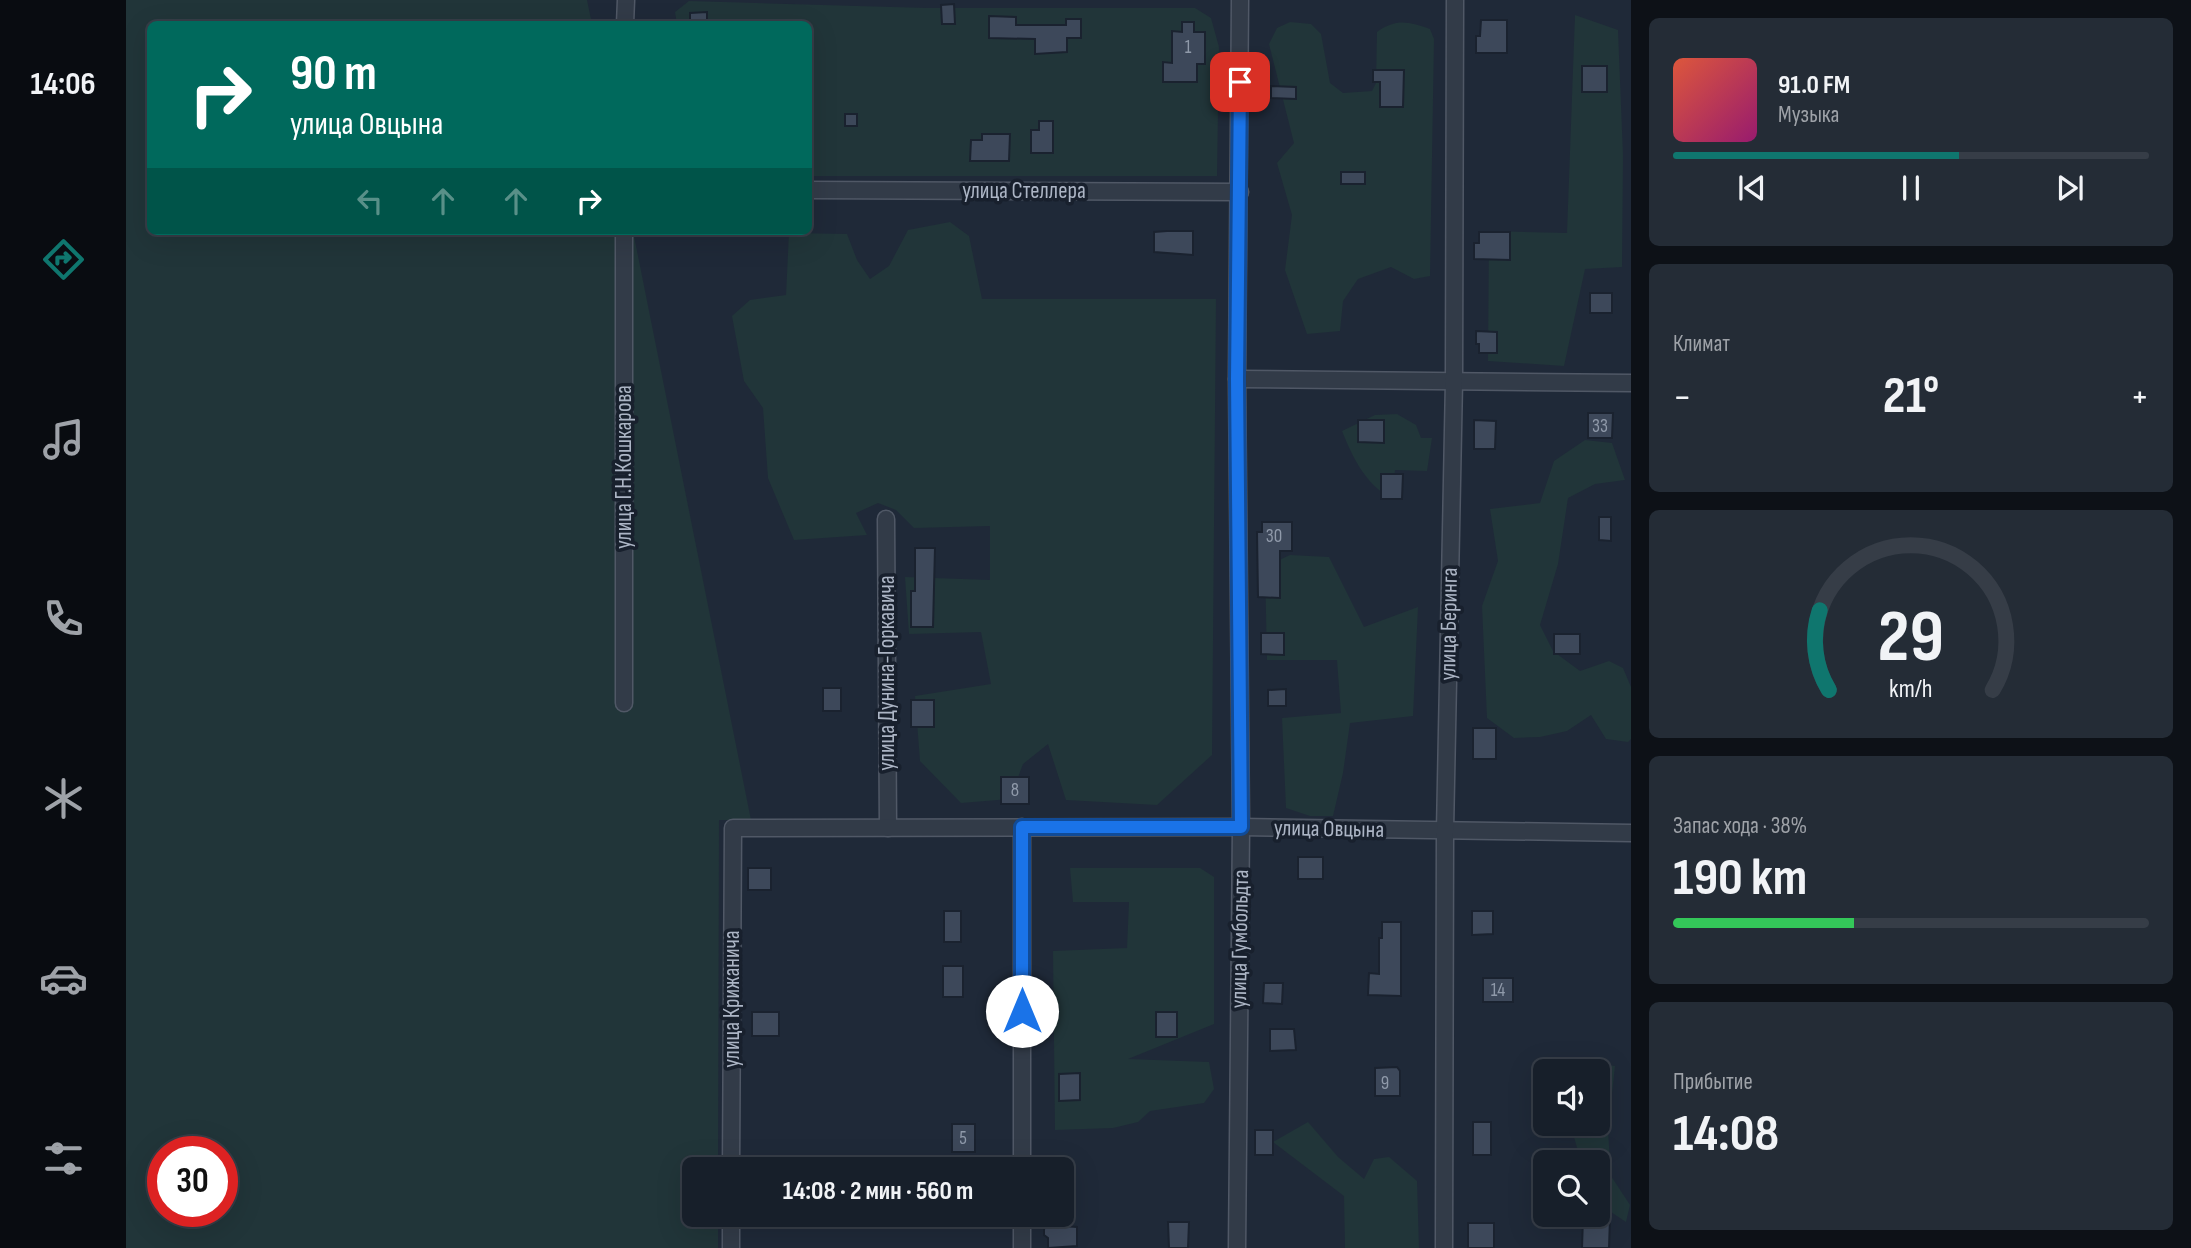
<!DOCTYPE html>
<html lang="ru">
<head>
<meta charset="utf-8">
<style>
	body { margin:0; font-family:"Sofia Sans Condensed",sans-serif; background:#242c36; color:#f1f3f6; height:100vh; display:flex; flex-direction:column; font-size:26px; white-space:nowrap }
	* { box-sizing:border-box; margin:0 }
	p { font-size:23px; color:#9ea2a8 }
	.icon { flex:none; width:38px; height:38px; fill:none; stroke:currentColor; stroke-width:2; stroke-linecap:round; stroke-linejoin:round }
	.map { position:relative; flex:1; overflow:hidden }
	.panel { display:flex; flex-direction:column; gap:18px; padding:18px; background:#0d1117; width:560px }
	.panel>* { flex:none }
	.top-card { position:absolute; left:21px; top:21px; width:665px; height:214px; border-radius:10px; box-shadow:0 7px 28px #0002,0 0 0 2px #363d47; background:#00695c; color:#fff; overflow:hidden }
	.buttons { position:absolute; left:1407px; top:1059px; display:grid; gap:14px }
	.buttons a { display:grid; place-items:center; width:77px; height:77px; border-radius:10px; background:#171f2a; box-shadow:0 7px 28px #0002,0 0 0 2px #363d47; font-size:35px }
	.speed { position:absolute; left:21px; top:1136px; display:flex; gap:14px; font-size:35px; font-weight:700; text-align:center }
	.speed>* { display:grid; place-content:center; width:91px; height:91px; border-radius:50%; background:#171f2a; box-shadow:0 7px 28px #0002,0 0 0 2px #363d47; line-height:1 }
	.speed .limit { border:10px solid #d22; background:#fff; color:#111 }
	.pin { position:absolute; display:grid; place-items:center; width:60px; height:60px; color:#fff; margin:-30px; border-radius:14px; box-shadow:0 4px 10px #0006 }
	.me { position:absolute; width:77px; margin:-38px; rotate:0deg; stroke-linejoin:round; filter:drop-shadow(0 0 5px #0008) }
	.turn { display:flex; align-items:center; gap:24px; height:147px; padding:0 28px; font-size:32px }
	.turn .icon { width:91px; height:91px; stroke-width:2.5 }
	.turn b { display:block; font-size:49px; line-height:60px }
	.lanes { display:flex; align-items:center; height:66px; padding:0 28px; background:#0003; justify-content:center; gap:35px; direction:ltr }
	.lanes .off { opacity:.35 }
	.big { font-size:52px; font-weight:700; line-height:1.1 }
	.panel .widget { flex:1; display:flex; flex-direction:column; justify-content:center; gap:10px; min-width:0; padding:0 24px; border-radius:10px; background:#242c36 }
	.panel .dial { align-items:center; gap:0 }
	.dial svg { height:182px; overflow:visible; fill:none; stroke:#363d47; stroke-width:7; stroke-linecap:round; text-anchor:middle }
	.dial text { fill:#f1f3f6; stroke:none }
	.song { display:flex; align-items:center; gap:21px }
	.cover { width:84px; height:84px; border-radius:10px; background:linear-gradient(135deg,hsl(10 70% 55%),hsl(320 70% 35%)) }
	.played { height:7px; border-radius:4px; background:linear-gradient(90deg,#0f766e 60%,#363d47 60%) }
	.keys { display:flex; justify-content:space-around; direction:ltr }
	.heat { display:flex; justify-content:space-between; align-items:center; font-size:38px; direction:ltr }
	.charge { height:10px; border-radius:5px; background:linear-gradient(90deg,#34c759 38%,#363d47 0) }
	.trip { position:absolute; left:556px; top:1157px; width:392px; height:70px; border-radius:10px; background:#171f2a; box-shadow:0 7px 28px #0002,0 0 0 2px #363d47; font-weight:700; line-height:70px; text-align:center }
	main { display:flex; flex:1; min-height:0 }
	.tab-bar { display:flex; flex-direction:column; width:126px; justify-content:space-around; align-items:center; background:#090c11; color:#9ea2a8 }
	.tab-bar .icon { width:49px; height:49px }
	.tab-bar .on { color:#0f766e }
	.tab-bar b { font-size:32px; color:#f1f3f6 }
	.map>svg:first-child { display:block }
	.green { fill:#213539; fill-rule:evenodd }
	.building { fill:#3d485a; stroke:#1a222f; stroke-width:2 }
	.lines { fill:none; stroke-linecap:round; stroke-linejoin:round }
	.street-casing { stroke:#505866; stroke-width:19 }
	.street { stroke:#323b48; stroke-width:16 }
	.route-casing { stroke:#114b97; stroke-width:18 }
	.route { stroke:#1a73e8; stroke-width:12 }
	.labels { text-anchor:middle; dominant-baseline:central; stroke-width:7; stroke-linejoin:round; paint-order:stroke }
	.number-label { font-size:19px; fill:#909aaa }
	.street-label { font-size:23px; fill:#acb5c5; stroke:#18202d }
</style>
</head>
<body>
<main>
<nav class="tab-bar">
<b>14:06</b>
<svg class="icon on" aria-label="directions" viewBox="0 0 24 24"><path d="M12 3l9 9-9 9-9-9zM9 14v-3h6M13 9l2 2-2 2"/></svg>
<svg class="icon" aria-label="music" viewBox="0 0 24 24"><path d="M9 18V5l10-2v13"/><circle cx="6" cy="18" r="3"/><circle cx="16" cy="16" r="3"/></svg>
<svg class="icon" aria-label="phone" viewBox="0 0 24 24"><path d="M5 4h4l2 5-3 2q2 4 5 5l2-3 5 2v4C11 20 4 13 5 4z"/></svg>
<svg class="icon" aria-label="climate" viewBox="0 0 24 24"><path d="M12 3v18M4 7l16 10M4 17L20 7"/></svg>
<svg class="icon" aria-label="car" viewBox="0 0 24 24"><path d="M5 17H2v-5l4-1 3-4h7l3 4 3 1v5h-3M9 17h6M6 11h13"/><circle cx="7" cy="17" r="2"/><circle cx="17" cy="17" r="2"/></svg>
<svg class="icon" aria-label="filters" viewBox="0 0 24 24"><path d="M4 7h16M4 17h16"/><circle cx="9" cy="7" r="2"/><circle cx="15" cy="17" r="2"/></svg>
</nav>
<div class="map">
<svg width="1505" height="1248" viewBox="0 0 1505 1248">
	<rect width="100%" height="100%" fill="#1f2938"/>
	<g class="green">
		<path d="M 0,0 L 461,0 L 466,24 L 24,24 L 24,231 L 507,231 L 625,820 L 593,820 L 592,1169 L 569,1169 L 569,1214 L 592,1215 L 592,1248 L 0,1248 ZM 37,1152 L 96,1152 L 96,1211 L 37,1211 Z"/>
		<path d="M 563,1 L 801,8 L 1069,8 L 1085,18 L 1093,47 L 1091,176 L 683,176 L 682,24 L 551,24 L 549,12 Z"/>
		<path d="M 1449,15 L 1492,30 L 1497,155 L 1496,267 L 1459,269 L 1438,366 L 1362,361 L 1363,231 L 1441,233 Z"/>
		<path d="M 1164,22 L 1185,24 L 1195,34 L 1204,83 L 1217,93 L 1246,91 L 1250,83 L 1251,32 C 1271,18 1282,22 1304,29 L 1308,39 L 1304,276 L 1288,279 L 1265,267 L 1232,279 L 1217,301 L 1214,331 L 1181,334 L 1159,270 L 1166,215 L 1151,163 L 1168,143 L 1143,44 L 1151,28 Z"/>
		<path d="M 824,222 L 843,236 L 856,299 L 1090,299 L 1086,755 L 1031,805 L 940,800 L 922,744 L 897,764 L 884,799 L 835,803 L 794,761 L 789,696 L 865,684 L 855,632 L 783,634 L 779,577 L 864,580 L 864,526 L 788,528 L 770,510 L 752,503 L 730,513 L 741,535 L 668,540 L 642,478 L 637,408 L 618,381 L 606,316 L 624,300 L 660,295 L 663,233 L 721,234 L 731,260 L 744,279 L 763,266 L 782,230 Z"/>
		<path d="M 1271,414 L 1290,425 L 1295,438 L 1306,438 L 1301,471 L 1269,470 L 1266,498 C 1240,486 1226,456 1216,431 L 1249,415 Z"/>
		<path d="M 1459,440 L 1486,443 L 1499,480 L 1469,484 L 1442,498 L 1432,564 L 1414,625 L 1427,651 L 1454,671 L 1483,661 L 1497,668 L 1505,687 L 1505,739 L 1502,742 L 1480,739 L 1465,715 L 1441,731 L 1414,737 L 1388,738 L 1361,718 L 1356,606 L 1372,561 L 1364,509 L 1414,503 L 1428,461 Z"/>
		<path d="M 1164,555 L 1203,557 L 1238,627 L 1292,607 L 1287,716 L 1224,723 L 1217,773 L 1207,816 L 1184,816 L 1160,808 L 1156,718 L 1215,713 L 1211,660 L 1141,660 L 1139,567 Z"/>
		<path d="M 944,868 L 1074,868 L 1088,877 L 1088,1024 L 1002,1059 L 1083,1062 L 1088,1089 L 1078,1103 L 1024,1111 L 1012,1122 L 987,1128 L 929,1130 L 927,951 L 1001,948 L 1003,902 L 947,902 Z"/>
		<path d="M 1470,1063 L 1489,1066 L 1482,1131 L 1485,1176 L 1504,1205 L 1500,1222 L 1482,1210 L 1472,1209 L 1472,1162 L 1455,1162 L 1448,1137 L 1447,1124 L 1472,1124 L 1472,1071 L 1467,1071 Z"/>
		<path d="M 1182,1122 L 1212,1157 L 1238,1179 L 1248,1159 L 1263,1157 L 1291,1181 L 1293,1248 L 1219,1248 L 1218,1196 L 1147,1142 Z"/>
	</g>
	<g class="building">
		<path d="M 828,4 L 829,24 L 816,24 L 815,5 Z"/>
		<path d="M 581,12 L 581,24 L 564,24 L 564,13 Z"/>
		<path d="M 863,16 L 890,17 L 890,25 L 940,25 L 940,19 L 955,19 L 955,38 L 941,38 L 941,52 L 909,54 L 909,39 L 863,38 Z"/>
		<path d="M 1355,20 L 1381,20 L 1381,53 L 1350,53 L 1350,36 L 1354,36 Z"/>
		<path d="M 1056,22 L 1068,22 L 1068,32 L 1079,32 L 1079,64 L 1071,64 L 1071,82 L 1037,82 L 1037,62 L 1046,63 L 1046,31 L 1056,32 Z"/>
		<rect x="1456" y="66" width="25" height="26"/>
		<path d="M 1247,70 L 1278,70 L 1277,107 L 1254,107 L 1254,82 L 1247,82 Z"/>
		<path d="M 1145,86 L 1170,87 L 1170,99 L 1145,98 Z"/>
		<rect x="719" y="114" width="12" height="12"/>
		<path d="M 913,121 L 927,121 L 927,153 L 905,153 L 905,130 L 913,130 Z"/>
		<path d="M 856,134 L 884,134 L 883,161 L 844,161 L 845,140 L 856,140 Z"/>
		<rect x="1215" y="172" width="24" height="12"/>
		<path d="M 1041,231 L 1067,231 L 1067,255 L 1028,252 L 1028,232 Z"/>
		<path d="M 1353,232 L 1384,232 L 1384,260 L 1348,259 L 1348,243 L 1353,243 Z"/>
		<rect x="1464" y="293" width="22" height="20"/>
		<path d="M 1350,331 L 1371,332 L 1371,353 L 1353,353 L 1353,344 L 1350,344 Z"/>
		<path d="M 1462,413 L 1487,413 L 1486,438 L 1462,438 Z"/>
		<path d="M 1232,420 L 1258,420 L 1258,443 L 1232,442 Z"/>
		<path d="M 1348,420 L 1370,421 L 1369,449 L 1348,449 Z"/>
		<path d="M 1255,474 L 1277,474 L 1276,499 L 1255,499 Z"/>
		<path d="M 1473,517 L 1485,517 L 1485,541 L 1473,540 Z"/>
		<path d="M 1136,522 L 1166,522 L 1166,551 L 1154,551 L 1154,598 L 1132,597 L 1131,532 L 1136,532 Z"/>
		<path d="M 789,548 L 809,548 L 807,627 L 785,627 L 785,591 L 789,591 Z"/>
		<path d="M 1135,633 L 1158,633 L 1158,655 L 1135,654 Z"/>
		<rect x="1428" y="634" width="26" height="20"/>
		<rect x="697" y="688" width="18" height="23"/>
		<path d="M 1160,689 L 1160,706 L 1142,706 L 1142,690 Z"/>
		<rect x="785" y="700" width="23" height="27"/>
		<rect x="1347" y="728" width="23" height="31"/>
		<rect x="875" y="777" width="28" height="27"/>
		<rect x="1172" y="857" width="25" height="22"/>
		<rect x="622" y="868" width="23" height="22"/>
		<rect x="818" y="911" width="17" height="31"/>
		<path d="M 1346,911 L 1367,911 L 1367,934 L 1346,935 Z"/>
		<path d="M 1256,922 L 1275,922 L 1275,996 L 1242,995 L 1243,973 L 1253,974 L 1253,938 L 1256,938 Z"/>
		<rect x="817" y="966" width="20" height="31"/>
		<rect x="1357" y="978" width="30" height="24"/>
		<path d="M 1138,983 L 1157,983 L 1156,1004 L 1137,1003 Z"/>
		<rect x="626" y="1012" width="27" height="24"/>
		<rect x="1030" y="1012" width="21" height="25"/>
		<path d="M 1144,1029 L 1168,1029 L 1170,1050 L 1144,1051 Z"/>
		<path d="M 1271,1067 L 1274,1071 L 1274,1096 L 1249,1096 L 1249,1068 Z"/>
		<path d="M 954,1073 L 954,1100 L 933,1101 L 933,1074 Z"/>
		<rect x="1347" y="1122" width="18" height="33"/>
		<rect x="826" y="1124" width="23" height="28"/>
		<rect x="1129" y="1130" width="18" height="25"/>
		<path d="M 1457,1217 L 1484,1218 L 1483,1248 L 1456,1248 Z"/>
		<path d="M 1042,1222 L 1063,1222 L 1062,1248 L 1043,1248 Z"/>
		<rect x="1342" y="1223" width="26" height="25"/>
		<path d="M 922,1225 L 951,1227 L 951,1246 L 922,1248 L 922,1238 L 918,1235 L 918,1229 Z"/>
	</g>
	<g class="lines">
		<g class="street-casing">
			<g id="street">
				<path d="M 499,24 L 500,0"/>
				<path d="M 682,190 L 1114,192"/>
				<path d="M 1111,379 L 1505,383"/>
				<path d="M 760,519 L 762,828"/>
				<path d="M 498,703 L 498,231"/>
				<path d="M 605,1169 L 607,828 L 1115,827 L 1505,833"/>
				<path d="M 896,1169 L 896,827"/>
				<path d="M 605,1248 L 605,1214"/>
				<path d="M 896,1248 L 896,1214"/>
				<path d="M 1111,1248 L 1115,827 L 1111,379 L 1114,0"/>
				<path d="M 1318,1248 L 1319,831 L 1328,381 L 1329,0"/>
			</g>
		</g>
		<use href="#street" class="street"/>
	</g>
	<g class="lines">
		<g class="route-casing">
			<path id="route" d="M 896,1011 L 896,827 L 1115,827 L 1111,379 L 1114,82"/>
		</g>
		<use href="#route" class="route"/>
	</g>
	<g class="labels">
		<g class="number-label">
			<text x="1062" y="47">1</text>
			<text x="1474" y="426">33</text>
			<text x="1148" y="536">30</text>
			<text x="889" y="790">8</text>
			<text x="1372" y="990">14</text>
			<text x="1259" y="1083">9</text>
			<text x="837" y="1138">5</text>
		</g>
		<g class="street-label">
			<text x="898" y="191">улица Стеллера</text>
			<text transform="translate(498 467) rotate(-90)">улица Г.Н.Кошкарова</text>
			<text transform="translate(1323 624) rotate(-89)">улица Беринга</text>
			<text transform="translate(761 673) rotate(-90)">улица Дунина-Горкавича</text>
			<text transform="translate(1203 829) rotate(1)">улица Овцына</text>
			<text transform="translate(1114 939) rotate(-89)">улица Гумбольдта</text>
			<text transform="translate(606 999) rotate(-90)">улица Крижанича</text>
		</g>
	</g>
</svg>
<div class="buttons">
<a><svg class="icon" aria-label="sound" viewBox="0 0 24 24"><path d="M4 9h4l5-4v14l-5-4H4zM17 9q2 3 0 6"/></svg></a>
<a><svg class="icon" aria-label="search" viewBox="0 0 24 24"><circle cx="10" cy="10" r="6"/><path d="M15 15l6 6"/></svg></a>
</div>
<div class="speed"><div class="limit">30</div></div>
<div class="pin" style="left:1114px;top:82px;background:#d93025"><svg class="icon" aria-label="arrive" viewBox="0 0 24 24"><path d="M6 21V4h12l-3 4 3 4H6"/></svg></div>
<svg class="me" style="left:896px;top:1011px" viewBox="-20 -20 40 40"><circle r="19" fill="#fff"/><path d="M0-13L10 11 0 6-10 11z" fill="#1a73e8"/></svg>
<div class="trip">14:08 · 2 мин · 560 m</div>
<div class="top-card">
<div class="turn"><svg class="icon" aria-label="right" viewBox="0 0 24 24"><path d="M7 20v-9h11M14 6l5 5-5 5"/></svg><div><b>90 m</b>улица Овцына</div></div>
<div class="lanes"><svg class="icon off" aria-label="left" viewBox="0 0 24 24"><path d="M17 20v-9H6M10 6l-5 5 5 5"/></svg><svg class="icon off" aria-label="ahead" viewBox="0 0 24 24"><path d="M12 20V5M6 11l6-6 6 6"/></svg><svg class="icon off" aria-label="ahead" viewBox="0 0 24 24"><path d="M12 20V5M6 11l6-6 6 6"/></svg><svg class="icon" aria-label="right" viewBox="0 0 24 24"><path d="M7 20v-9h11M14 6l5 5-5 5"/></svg></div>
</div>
</div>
<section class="panel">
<div class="widget">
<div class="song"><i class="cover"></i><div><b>91.0 FM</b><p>Музыка</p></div></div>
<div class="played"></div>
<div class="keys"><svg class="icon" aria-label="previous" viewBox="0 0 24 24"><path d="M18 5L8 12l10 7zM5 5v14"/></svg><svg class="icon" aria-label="pause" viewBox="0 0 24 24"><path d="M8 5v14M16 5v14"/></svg><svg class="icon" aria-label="next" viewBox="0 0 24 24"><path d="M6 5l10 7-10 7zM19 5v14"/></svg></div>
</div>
<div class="widget"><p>Климат</p>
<div class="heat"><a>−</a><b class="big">21°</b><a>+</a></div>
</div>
<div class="widget dial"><svg viewBox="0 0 100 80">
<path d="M14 69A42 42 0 1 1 86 69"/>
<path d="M14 69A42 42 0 0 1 10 34" stroke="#0f766e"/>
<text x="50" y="56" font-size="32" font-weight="700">29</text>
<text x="50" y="72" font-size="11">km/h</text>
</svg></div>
<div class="widget"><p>Запас хода · 38%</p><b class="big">190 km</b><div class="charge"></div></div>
<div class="widget"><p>Прибытие</p><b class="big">14:08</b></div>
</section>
</main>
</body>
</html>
